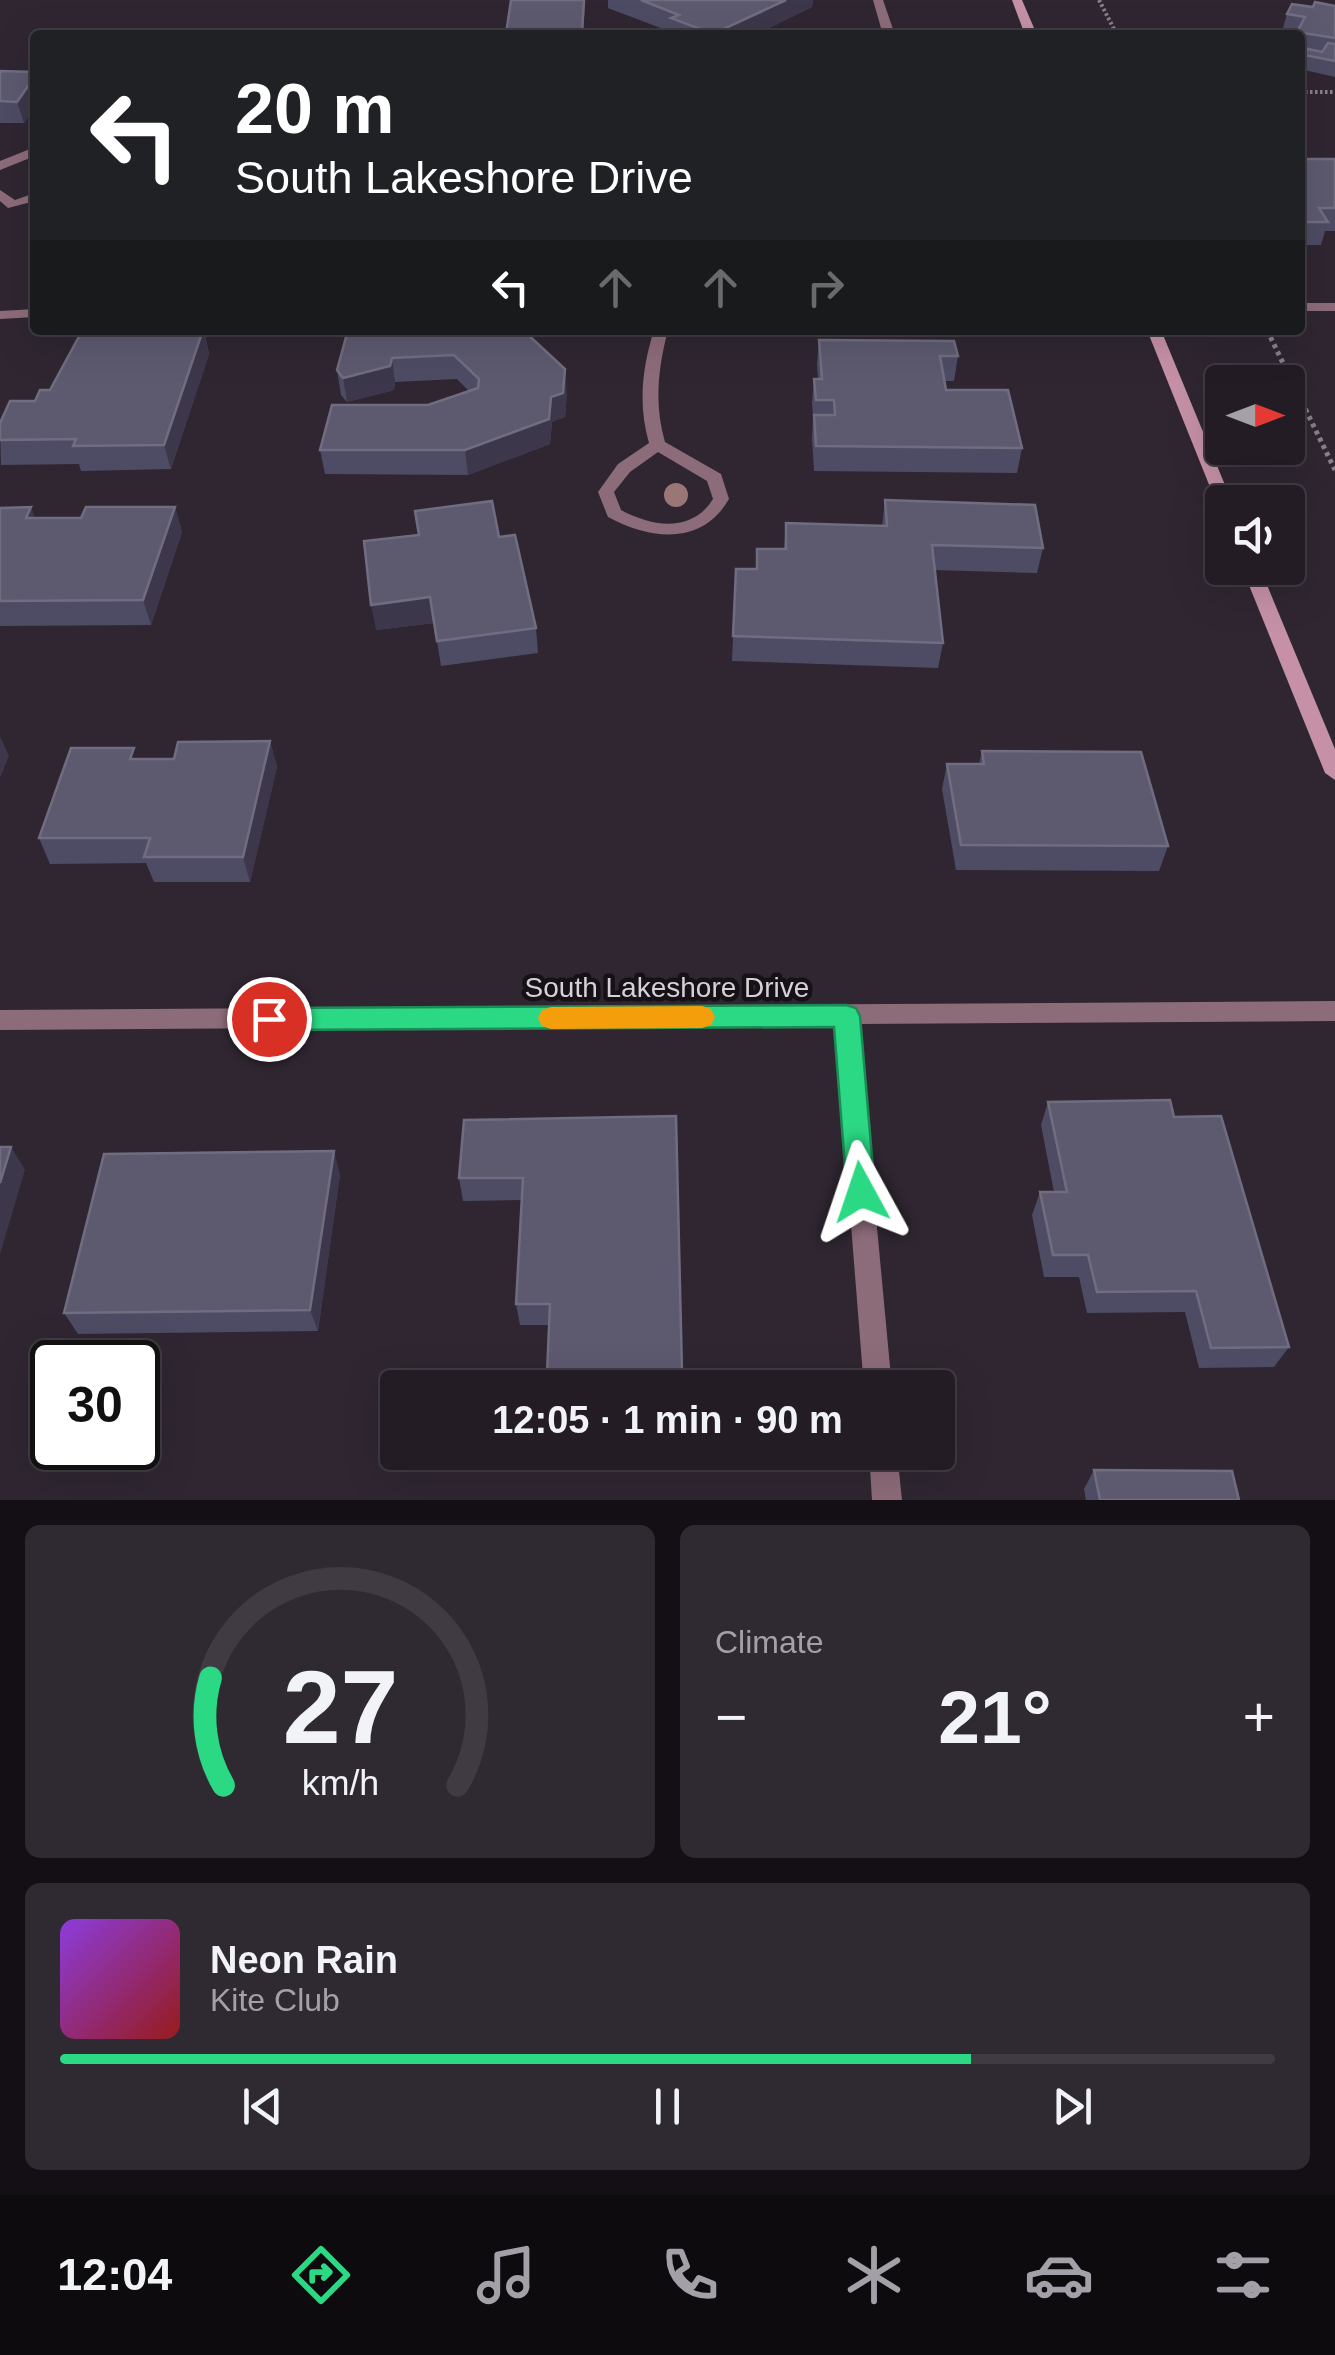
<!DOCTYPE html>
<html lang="en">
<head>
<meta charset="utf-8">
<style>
	body { margin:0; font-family:Helvetica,sans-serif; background:#2f2932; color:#f1f3f6; height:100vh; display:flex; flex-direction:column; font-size:38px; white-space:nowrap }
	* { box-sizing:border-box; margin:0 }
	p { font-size:32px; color:#a3a1a7 }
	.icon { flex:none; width:55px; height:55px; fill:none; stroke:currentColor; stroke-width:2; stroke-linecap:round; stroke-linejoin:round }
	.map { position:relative; height:1500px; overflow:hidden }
	.sheet { display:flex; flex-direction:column; gap:25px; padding:25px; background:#130f14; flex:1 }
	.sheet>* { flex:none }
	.guide { position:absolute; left:30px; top:30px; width:1275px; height:305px; border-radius:10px; box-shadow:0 10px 40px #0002,0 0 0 2px #403a42; background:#202124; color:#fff; overflow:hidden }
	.needle { width:65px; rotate:90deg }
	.buttons { position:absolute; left:1205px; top:365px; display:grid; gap:20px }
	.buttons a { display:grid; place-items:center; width:100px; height:100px; border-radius:10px; background:#231c25; box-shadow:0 10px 40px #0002,0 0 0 2px #403a42; font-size:50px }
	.speed { position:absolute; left:30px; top:1340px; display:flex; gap:20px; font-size:50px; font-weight:700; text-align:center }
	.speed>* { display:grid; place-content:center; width:130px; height:130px; border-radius:50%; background:#231c25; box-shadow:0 10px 40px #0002,0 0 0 2px #403a42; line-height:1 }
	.speed .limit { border:5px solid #111; border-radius:15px; background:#fff; color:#111 }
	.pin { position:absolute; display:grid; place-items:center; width:85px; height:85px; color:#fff; margin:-42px; border:5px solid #fff; border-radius:50%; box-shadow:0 2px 10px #0007 }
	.me { position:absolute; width:110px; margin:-55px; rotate:355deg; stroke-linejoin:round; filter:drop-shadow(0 0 8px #0008) }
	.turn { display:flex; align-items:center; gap:35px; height:210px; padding:0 40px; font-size:45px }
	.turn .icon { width:130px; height:130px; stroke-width:2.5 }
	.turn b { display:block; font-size:70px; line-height:85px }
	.lanes { display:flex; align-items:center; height:95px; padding:0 40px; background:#0003; justify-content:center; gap:50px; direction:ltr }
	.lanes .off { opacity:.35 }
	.big { font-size:75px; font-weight:800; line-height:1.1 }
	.sheet .widget { flex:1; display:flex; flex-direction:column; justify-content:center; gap:15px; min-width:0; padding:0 35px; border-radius:15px; background:#2f2932 }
	.sheet .dial { align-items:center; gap:0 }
	.dial svg { height:260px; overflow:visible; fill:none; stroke:#403a42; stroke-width:7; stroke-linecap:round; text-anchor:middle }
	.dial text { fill:#f1f3f6; stroke:none }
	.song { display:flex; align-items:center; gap:30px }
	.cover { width:120px; height:120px; border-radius:15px; background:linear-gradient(135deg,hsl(270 70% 55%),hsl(0 70% 35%)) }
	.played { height:10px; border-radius:5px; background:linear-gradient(90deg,#2bd884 75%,#403a42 75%) }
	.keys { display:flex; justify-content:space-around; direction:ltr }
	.heat { display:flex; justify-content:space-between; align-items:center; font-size:55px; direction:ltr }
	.sheet .tiles { flex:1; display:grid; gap:25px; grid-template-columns:1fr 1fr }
	.widget:last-child { grid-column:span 2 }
	.trip { position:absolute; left:380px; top:1370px; width:575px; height:100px; border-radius:10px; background:#231c25; box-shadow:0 10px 40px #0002,0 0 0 2px #403a42; font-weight:800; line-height:100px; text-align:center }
	.menu { display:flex; height:160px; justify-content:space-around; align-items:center; background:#0e0b0f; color:#a3a1a7 }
	.menu .icon { width:70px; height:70px }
	.menu .selected { color:#2bd884 }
	.menu b { font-size:45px; color:#f1f3f6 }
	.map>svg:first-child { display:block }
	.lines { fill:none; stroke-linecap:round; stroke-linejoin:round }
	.path-far1 { stroke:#89828a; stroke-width:4; stroke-dasharray:2.5 2.5; stroke-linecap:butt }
	.path { stroke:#89828a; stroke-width:5; stroke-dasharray:4 4; stroke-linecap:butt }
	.service { fill:#8d6c79; fill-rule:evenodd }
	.minor { fill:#8d6c79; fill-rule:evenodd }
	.secondary { fill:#c691a6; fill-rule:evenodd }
	.tree { fill:#9b7676 }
	.wall { fill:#4e4c64 }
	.shaded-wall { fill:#3c374a }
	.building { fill:#5d5a70; stroke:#706d80; stroke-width:2.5 }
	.route { fill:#2bd884; stroke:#1c8c56; stroke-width:2.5 }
	.slow { fill:#f59e0b }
	.labels { text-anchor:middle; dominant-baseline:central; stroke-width:9; stroke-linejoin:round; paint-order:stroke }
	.street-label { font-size:28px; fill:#d6d0d7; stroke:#151116 }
</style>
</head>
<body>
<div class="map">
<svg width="1335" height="1500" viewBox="0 0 1335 1500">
	<rect width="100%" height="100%" fill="#2f2631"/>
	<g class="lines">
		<g class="path-far1">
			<path d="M 1099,0 L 1117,35"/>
			<path d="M 1300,92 L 1335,92"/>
		</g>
		<path class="path" d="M 1267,330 L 1335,470"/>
		<path class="service" d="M 873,0 L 883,0 L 895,35 L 883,35 Z"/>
		<g class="minor">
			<path d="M 35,147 L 35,156 L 0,170 L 0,161 Z"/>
			<path d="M 0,190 L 15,200 L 35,193 L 35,201 L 8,208 L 0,201 Z"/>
			<rect x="1300" y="303" width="35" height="8"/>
			<path d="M 35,309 L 35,317 L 0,319 L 0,311 Z"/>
			<path d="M 654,330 L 668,330 C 658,368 654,405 665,442 L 721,474 L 729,499 C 702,546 651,540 608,517 L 598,492 L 618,464 L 649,443 C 638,405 642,368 654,330 ZM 658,452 L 707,481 L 713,499 C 692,533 652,527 621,510 L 614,492 L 630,472 Z"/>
			<path d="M 1335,1001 L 1335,1021 L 858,1024 L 892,1388 L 864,1388 L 835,1024 L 0,1030 L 0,1010 Z"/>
			<path d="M 869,1452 L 897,1452 L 902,1500 L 872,1500 Z"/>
		</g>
		<g class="secondary">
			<path d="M 1012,0 L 1022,0 L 1037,35 L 1025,35 Z"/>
			<path d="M 1147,330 L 1161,330 L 1232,502 L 1222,502 L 1222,507 L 1216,502 Z"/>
			<path d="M 1242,568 L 1260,568 L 1335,749 L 1335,780 L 1325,773 Z"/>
		</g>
	</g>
	<circle class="tree" cx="676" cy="495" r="12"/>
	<g class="wall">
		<path d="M 511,0 L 585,0 L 583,35 L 506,35 Z"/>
		<path d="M 608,0 L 813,0 L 812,7 L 755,35 L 671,35 L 671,32 L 608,8 Z"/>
		<path d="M 1335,6 L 1335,77 L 1300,69 L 1304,55 L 1308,49 L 1300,47 L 1300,35 L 1296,35 L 1298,31 L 1283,28 L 1287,14 L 1313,7 Z"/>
		<path d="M 0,71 L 35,72 L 35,107 L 24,123 L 0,123 Z"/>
		<path d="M 1300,159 L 1335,159 L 1335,231 L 1325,231 L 1321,245 L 1300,245 Z"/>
		<path d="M 204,330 L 209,354 L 171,469 L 81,471 L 79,464 L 1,465 L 0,423 L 50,390 Z"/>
		<path d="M 484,330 L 567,393 L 565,417 L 552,422 L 550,444 L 468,475 L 325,474 L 320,450 L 428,405 L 469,391 L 457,379 L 395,382 L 394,390 L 347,402 L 341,395 L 337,370 Z"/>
		<path d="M 819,340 L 958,356 L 954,381 L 944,381 L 946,390 L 1022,448 L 1017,473 L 814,471 L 812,440 L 813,417 L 812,403 L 814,379 L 818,379 L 817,364 Z"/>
		<path d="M 885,500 L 1043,548 L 1037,573 L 935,570 L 943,643 L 938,668 L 732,661 L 736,569 L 756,569 L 757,549 L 784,549 L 786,523 L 882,526 Z"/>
		<path d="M 175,507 L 182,532 L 151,625 L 0,626 L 0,508 L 35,518 L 81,518 Z"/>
		<path d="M 499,537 L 536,628 L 538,653 L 441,666 L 434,623 L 376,630 Z"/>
		<path d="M 270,741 L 277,767 L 250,882 L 154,882 L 146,863 L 50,864 L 39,838 L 138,759 L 174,759 Z"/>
		<path d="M 982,751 L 1168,846 L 1159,871 L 956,870 L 942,789 L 947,764 L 979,764 Z"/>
		<path d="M 1048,1102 L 1174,1117 L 1289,1347 L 1274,1367 L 1199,1368 L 1185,1312 L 1087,1313 L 1079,1277 L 1044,1277 L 1032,1215 L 1040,1192 L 1054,1192 L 1041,1125 Z"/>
		<path d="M 676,1116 L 682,1388 L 549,1388 L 547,1374 L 549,1325 L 520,1325 L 516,1304 L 522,1200 L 463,1201 L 459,1178 Z"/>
		<path d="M 340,1174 L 318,1331 L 78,1334 L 64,1313 Z"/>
		<path d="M 1094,1470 L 1239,1500 L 1086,1500 L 1084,1489 Z"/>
	</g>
	<g class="shaded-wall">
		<path d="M 786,0 L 813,0 L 812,7 L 755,35 L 713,35 Z"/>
		<path d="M 35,76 L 35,107 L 24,123 L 17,102 Z"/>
		<path d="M 203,330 L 209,354 L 171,469 L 164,445 Z"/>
		<path d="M 392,358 L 395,382 L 394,390 L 347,402 L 343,378 Z"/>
		<path d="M 565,369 L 567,393 L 565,417 L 552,422 L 550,444 L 468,475 L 465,450 L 551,397 Z"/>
		<path d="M 31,507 L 40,532 L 26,518 Z"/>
		<path d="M 175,507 L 182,532 L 151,625 L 143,600 Z"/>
		<path d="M 430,597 L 434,623 L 376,630 L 371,605 Z"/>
		<path d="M 0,736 L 9,756 L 0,778 Z"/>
		<path d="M 270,741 L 277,767 L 250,882 L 243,857 Z"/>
		<path d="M 11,1147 L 25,1170 L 0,1254 L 0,1183 Z"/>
		<path d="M 334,1151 L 340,1174 L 318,1331 L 310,1310 Z"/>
	</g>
	<g class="building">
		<path d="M 511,0 L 584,0 L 582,33 L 506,34 Z"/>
		<path d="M 641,0 L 786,0 L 713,34 L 671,18 L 679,15 Z"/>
		<path d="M 1315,2 L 1335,6 L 1335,38 L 1297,32 L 1305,17 L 1287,14 L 1292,4 L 1313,7 Z"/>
		<path d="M 1328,43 L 1335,44 L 1335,61 L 1304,55 L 1308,49 L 1322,52 Z"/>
		<path d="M 0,71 L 35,72 L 35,76 L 17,102 L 0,101 Z"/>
		<path d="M 1300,159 L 1335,159 L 1335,208 L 1319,208 L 1328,222 L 1300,222 Z"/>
		<path d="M 203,330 L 164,445 L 73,446 L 76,439 L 0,440 L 0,423 L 10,401 L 35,401 L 40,390 L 50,390 L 82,331 Z"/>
		<path d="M 348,330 L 484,330 L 489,334 L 502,330 L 523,330 L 565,369 L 563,393 L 551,397 L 549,419 L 465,450 L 320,450 L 332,405 L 428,405 L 478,388 L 479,379 L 454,355 L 392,358 L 390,366 L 343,378 L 337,370 Z"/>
		<path d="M 819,340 L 954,341 L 958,356 L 940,356 L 946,390 L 1008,390 L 1022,448 L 816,446 L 814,415 L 835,415 L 834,400 L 816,400 L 814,379 L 822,379 Z"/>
		<path d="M 885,500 L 1035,505 L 1043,548 L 932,545 L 943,643 L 733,636 L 736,569 L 757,569 L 757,549 L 786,549 L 786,523 L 887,526 Z"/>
		<path d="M 492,501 L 499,537 L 515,535 L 536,628 L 437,641 L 430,597 L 371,605 L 364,541 L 419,535 L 415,511 Z"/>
		<path d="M 31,507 L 26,518 L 81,518 L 86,507 L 175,507 L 143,600 L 0,601 L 0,508 Z"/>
		<path d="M 270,741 L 243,857 L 144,857 L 150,838 L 39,838 L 71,748 L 134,748 L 130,759 L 174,759 L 178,742 Z"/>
		<path d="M 982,751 L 1141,752 L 1168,846 L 961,845 L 947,764 L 984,764 Z"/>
		<path d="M 1170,1100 L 1174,1117 L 1221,1116 L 1289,1347 L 1211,1348 L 1196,1291 L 1097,1292 L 1088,1255 L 1053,1255 L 1040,1192 L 1067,1192 L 1048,1102 Z"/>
		<path d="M 676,1116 L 682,1372 L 547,1374 L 550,1304 L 516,1304 L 523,1178 L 459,1178 L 464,1120 Z"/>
		<path d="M 0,1147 L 11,1147 L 0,1183 Z"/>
		<path d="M 334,1151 L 310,1310 L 64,1313 L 104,1154 Z"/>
		<path d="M 1094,1470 L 1232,1471 L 1239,1500 L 1100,1500 Z"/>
	</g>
	<path class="route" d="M 846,1005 L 856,1008 L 860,1016 L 875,1192 L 871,1201 L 861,1205 L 851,1201 L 847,1192 L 834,1027 L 269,1030 L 259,1027 L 255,1019 L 259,1011 L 269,1008 Z"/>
	<path class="slow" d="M 702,1006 L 711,1009 L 715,1017 L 711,1025 L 702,1028 L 551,1029 L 542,1026 L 538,1018 L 542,1010 L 551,1007 Z"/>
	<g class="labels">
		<g class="street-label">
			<text x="667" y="987">South Lakeshore Drive</text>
		</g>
	</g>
</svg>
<div class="buttons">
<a><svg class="needle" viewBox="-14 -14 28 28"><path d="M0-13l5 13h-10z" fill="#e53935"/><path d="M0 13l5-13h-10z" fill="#a3a1a7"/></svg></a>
<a><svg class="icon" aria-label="sound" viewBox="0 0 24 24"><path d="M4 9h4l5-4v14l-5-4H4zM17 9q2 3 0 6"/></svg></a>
</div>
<div class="speed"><div class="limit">30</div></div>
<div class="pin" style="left:269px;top:1019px;background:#d93025"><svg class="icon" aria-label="arrive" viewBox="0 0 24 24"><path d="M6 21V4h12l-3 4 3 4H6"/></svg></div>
<svg class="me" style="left:861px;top:1192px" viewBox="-20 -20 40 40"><path d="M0-17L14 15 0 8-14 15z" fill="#2bd884" stroke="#fff" stroke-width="4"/></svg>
<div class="trip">12:05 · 1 min · 90 m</div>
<div class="guide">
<div class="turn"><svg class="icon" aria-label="left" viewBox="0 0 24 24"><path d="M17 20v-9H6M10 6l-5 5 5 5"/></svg><div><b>20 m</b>South Lakeshore Drive</div></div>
<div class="lanes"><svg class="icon" aria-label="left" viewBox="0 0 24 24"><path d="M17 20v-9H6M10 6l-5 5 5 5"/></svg><svg class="icon off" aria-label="ahead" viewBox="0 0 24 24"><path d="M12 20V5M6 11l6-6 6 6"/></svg><svg class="icon off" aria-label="ahead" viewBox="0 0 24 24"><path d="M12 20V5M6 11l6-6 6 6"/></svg><svg class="icon off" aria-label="right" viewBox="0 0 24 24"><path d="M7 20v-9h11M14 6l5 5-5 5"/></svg></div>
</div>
</div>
<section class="sheet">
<div class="tiles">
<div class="widget dial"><svg viewBox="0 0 100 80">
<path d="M14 69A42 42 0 1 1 86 69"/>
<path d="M14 69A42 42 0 0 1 10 36" stroke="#2bd884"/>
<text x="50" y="56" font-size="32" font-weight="700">27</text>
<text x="50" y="72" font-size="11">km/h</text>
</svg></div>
<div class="widget"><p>Climate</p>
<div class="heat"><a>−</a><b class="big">21°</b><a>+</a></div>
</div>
<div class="widget">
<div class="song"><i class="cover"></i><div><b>Neon Rain</b><p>Kite Club</p></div></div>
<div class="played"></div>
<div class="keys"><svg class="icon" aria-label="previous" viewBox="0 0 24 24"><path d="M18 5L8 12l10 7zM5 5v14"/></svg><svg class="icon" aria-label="pause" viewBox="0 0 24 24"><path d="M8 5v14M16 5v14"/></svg><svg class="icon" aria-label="next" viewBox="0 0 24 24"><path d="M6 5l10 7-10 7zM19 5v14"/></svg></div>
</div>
</div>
</section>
<nav class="menu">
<b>12:04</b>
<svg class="icon selected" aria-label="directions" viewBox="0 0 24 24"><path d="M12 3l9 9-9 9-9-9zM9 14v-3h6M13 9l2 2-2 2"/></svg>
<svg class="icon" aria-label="music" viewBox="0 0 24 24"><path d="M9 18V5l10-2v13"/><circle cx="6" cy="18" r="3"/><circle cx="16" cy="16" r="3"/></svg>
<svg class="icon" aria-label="phone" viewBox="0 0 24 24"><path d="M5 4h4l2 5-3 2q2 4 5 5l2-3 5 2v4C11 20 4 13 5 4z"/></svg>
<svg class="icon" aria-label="climate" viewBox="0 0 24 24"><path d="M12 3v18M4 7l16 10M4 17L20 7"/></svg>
<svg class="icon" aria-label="car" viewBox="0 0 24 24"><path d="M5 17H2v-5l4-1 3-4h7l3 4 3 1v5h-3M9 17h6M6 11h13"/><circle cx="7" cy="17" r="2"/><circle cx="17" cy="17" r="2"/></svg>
<svg class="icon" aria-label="filters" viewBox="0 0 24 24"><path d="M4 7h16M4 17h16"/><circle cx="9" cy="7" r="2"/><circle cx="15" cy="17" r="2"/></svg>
</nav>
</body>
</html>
